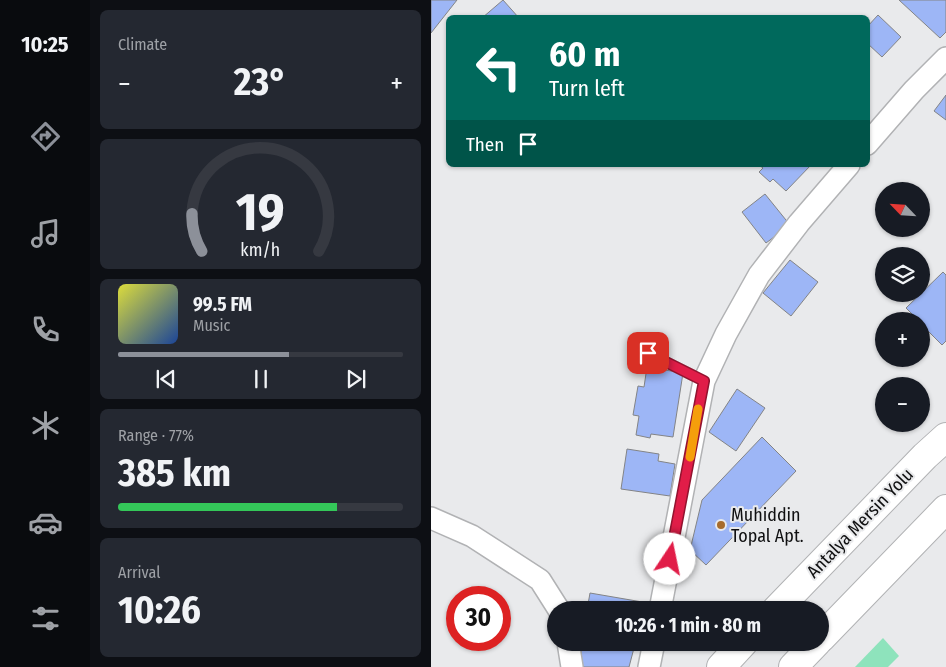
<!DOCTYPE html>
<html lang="en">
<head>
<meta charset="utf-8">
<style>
	body { margin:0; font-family:"Fira Sans Condensed",sans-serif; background:#242831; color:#f1f3f6; height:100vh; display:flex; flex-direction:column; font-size:19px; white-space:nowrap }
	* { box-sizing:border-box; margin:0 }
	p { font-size:16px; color:#9ea1a6 }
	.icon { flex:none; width:28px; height:28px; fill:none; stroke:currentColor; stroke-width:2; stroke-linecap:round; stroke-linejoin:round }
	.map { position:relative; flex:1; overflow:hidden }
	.side { display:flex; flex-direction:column; gap:10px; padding:10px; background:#0d0f14; width:341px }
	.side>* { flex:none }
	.guide { position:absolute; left:15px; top:15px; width:424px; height:152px; border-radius:8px; box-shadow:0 1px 4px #0004; background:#00695c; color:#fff; overflow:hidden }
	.needle { width:32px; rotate:295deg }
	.controls { position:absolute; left:444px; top:182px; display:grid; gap:10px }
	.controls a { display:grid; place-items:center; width:55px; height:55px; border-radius:50%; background:#171b24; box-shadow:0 1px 4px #0004; font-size:25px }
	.speed { position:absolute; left:15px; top:586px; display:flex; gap:10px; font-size:25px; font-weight:700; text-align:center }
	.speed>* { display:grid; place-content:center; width:65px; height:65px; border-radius:50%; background:#171b24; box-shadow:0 1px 4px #0004; line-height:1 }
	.speed .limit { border:8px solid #d22; background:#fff; color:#111 }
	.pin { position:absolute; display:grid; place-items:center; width:42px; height:42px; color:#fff; margin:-21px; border-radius:10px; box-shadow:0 2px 8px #0006 }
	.me { position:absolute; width:55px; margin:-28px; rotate:11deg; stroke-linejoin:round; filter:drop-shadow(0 0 4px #0008) }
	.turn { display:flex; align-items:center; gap:18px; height:105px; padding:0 20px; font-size:22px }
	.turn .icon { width:65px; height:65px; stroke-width:2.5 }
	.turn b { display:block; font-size:35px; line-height:42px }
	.then { display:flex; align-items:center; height:48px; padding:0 20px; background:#0003; gap:10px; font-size:19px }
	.big { font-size:38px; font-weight:700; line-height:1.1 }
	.side .card { flex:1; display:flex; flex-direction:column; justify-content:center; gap:8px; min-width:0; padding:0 18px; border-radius:8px; background:#242831 }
	.side .dial { align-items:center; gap:0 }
	.dial svg { height:130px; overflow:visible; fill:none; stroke:#363941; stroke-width:7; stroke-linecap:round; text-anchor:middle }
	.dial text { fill:#f1f3f6; stroke:none }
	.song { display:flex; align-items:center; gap:15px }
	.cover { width:60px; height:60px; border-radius:8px; background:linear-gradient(135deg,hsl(60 70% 55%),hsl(220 70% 35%)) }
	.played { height:5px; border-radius:2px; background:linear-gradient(90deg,#8c9099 60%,#363941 60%) }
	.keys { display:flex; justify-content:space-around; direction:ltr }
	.heat { display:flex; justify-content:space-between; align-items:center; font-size:28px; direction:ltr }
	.charge { height:8px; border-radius:4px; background:linear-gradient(90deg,#34c759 77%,#363941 0) }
	.trip { position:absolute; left:116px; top:601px; width:282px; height:50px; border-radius:25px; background:#171b24; box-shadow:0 1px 4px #0004; font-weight:700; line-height:50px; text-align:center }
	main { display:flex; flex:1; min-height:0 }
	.tabs { display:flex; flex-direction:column; width:90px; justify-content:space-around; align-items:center; background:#090b0e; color:#9ea1a6 }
	.tabs .icon { width:35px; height:35px }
	.tabs .selected { color:#8c9099 }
	.tabs b { font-size:22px; color:#f1f3f6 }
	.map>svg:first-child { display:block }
	.green { fill:#8ee3bc }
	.building { fill:#9db6f6; stroke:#838486 }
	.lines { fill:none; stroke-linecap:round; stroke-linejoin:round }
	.lane-casing { stroke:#b1b2b4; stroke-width:12 }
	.street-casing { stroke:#b1b2b4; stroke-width:24 }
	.highway-casing { stroke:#b1b2b4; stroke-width:30 }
	.lane { stroke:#fff; stroke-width:10 }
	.street { stroke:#fff; stroke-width:21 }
	.highway { stroke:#fff; stroke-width:28 }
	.route-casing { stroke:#92132f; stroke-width:12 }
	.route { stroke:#e11d48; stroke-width:9 }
	.slow { stroke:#f59e0b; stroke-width:9 }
	.poi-dot { fill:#a76c2d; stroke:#e9eaec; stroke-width:2 }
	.labels { text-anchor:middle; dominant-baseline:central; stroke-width:4; stroke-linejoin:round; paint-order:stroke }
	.poi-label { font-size:18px; fill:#101011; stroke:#e9eaec; text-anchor:start }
	.street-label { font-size:18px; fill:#101011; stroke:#e9eaec }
</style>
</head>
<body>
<main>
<nav class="tabs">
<b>10:25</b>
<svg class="icon selected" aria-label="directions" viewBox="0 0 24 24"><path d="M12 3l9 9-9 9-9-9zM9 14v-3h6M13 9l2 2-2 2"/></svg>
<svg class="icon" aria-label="music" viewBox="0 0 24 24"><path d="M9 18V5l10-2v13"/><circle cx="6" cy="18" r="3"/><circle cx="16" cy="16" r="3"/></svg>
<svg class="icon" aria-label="phone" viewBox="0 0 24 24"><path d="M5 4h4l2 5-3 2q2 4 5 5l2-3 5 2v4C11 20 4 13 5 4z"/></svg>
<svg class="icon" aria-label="climate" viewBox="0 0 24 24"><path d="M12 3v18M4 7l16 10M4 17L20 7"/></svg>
<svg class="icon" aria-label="car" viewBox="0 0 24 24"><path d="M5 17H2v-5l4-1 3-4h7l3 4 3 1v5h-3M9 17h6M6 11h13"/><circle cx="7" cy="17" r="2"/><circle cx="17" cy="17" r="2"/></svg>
<svg class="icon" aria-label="filters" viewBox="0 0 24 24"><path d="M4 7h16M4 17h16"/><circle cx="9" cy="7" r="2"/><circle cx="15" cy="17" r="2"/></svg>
</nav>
<section class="side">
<div class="card"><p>Climate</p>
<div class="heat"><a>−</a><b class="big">23°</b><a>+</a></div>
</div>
<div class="card dial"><svg viewBox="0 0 100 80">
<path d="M14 69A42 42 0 1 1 86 69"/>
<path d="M14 69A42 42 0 0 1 8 46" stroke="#8c9099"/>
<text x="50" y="56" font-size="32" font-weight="700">19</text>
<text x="50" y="72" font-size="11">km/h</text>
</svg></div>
<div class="card">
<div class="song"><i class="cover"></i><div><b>99.5 FM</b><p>Music</p></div></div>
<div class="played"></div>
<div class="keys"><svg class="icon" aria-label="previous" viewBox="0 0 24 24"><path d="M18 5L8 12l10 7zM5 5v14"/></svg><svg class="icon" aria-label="pause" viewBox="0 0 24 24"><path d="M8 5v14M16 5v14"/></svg><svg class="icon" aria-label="next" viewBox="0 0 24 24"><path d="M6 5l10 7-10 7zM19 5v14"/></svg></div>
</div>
<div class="card"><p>Range · 77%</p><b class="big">385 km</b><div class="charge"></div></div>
<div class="card"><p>Arrival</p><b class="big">10:26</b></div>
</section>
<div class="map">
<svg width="515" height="667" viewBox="0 0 515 667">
	<rect width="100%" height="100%" fill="#e9eaec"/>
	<path class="green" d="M 452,638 L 468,656 L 457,667 L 424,667 Z"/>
	<g class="building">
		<path d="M 0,0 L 26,0 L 0,33 Z"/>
		<path d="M 72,0 L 88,18 L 51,18 Z"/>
		<path d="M 468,0 L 515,0 L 515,32 L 509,38 Z"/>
		<path d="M 447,15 L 470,37 L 451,57 L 436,43 L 436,27 Z"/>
		<path d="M 515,95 L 515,120 L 503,111 Z"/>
		<path d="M 328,165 L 380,165 L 355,191 L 342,179 L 339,182 L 328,172 L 332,168 Z"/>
		<path d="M 334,194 L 359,225 L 335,243 L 311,212 Z"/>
		<path d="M 359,260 L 387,282 L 360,316 L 332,293 Z"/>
		<path d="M 512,272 L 515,275 L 515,341 L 511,345 L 490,324 L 490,321 L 488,321 L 475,308 Z"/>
		<path d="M 216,367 L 252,373 L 242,437 L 220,434 L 219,438 L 205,435 L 208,416 L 202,415 L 207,386 L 213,387 Z"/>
		<path d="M 306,389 L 334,408 L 305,451 L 278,432 Z"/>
		<path d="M 331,437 L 365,471 L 275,565 L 259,550 L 271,500 Z"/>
		<path d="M 196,449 L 228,454 L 227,461 L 244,464 L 239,496 L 190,489 Z"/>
		<path d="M 159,593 L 223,604 L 222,610 L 156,610 Z"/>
		<path d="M 152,642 L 180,642 L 203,648 L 198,667 L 147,667 Z"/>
	</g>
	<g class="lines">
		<g class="lane-casing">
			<path id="lane" d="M 217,353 L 273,381"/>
		</g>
		<g class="street-casing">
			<g id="street">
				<path d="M 436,144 L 483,90 L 515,58"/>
				<path d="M 0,518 L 41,536 L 109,580 L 128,610"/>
				<path d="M 229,610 L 273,381 L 295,334 L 328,275 L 368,223 L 418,165"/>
				<path d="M 137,642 L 141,667"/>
				<path d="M 218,667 L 223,642"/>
			</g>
		</g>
		<g class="highway-casing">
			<g id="highway">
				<path d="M 345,610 L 494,456 L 515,437"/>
				<path d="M 390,638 L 515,509"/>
				<path d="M 290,667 L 313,642"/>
				<path d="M 362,667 L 386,642"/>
			</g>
		</g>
		<use href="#lane" class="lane"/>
		<use href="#street" class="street"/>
		<use href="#highway" class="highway"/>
	</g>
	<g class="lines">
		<g class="route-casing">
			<path id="route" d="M 217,353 L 273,381 L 239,559"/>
		</g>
		<use href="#route" class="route"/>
		<path class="slow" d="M 259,457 L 267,409"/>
	</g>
	<circle class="poi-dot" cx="290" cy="525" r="5"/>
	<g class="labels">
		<g class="poi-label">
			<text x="300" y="515">Muhiddin<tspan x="300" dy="21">Topal Apt.</tspan></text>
		</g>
		<g class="street-label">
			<text transform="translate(429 523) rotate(-46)">Antalya Mersin Yolu</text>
		</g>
	</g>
</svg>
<div class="controls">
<a><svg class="needle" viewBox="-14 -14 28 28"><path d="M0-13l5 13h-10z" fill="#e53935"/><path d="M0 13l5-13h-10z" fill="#9ea1a6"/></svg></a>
<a><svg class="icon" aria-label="layers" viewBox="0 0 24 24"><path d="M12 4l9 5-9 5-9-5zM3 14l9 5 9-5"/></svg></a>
<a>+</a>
<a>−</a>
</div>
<div class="speed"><div class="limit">30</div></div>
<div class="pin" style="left:217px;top:353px;background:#d93025"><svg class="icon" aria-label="arrive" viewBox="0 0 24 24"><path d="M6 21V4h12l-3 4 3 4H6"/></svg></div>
<svg class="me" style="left:239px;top:559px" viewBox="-20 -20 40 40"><circle r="19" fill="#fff"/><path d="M0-13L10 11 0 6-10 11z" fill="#e11d48"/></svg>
<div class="trip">10:26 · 1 min · 80 m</div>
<div class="guide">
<div class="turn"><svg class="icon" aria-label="left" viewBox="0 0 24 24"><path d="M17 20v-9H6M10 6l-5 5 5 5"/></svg><div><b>60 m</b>Turn left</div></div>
<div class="then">Then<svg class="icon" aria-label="arrive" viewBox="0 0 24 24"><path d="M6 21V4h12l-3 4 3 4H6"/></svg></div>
</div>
</div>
</main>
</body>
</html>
